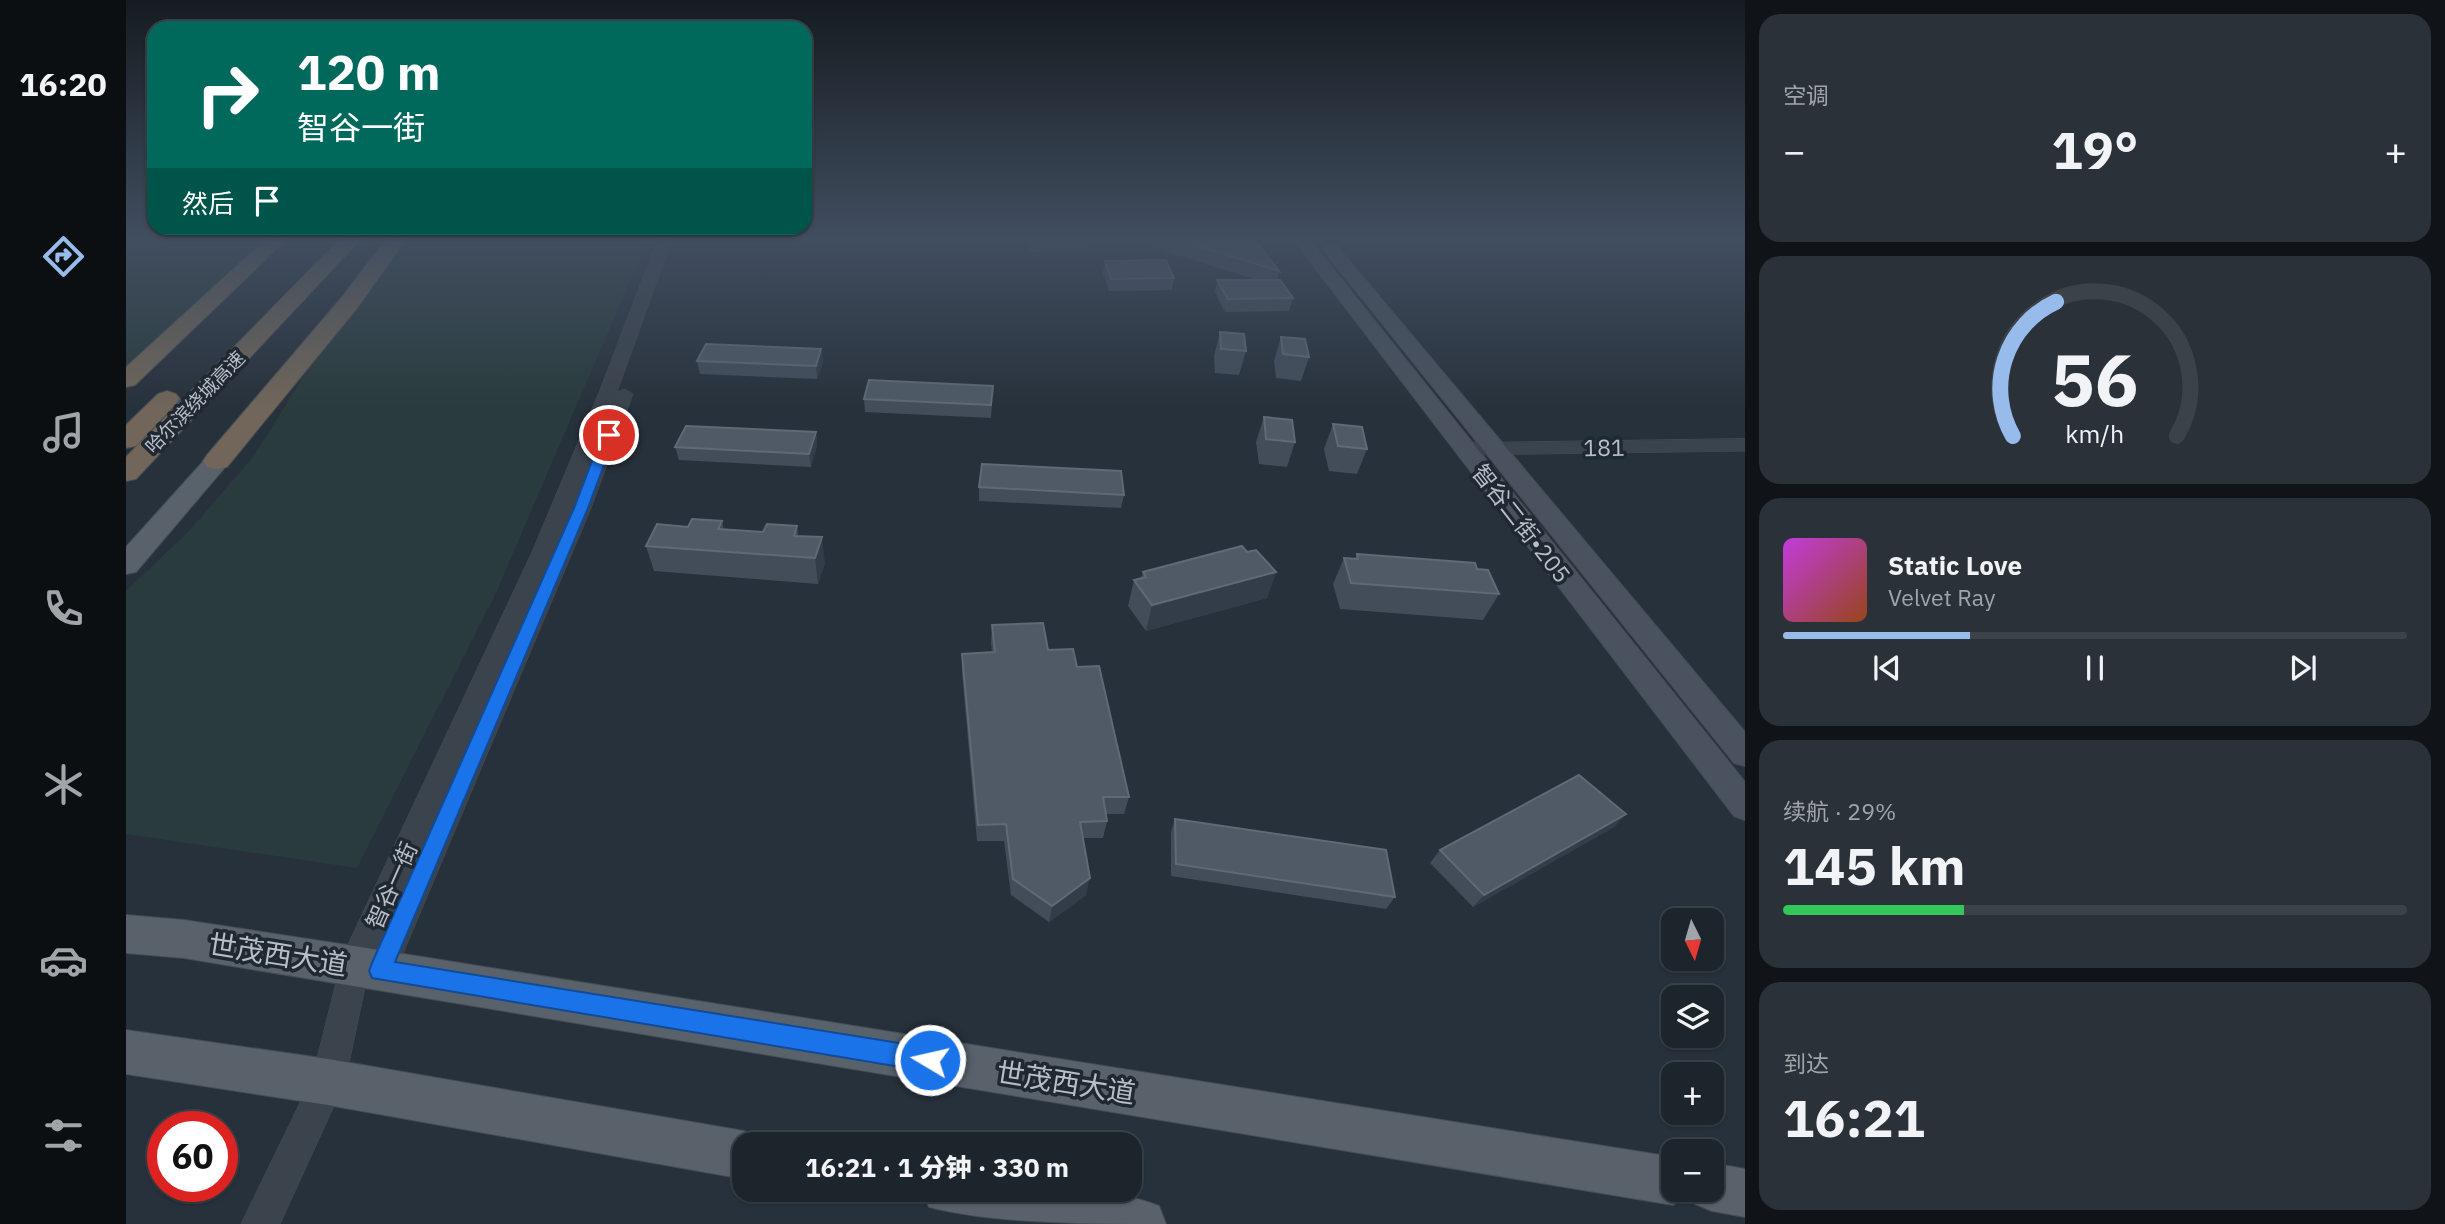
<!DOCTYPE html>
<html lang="zh">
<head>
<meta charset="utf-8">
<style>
	body { margin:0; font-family:"IBM Plex Sans","Noto Sans SC",sans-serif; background:#2a3138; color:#f1f3f6; height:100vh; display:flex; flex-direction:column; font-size:26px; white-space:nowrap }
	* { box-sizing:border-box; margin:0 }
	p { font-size:23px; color:#a0a5a9 }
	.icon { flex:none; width:38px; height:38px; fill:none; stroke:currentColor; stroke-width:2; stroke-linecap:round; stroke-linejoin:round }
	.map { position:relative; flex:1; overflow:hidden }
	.drawer { display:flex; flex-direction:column; gap:14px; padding:14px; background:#101418; width:700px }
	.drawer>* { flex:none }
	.top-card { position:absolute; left:21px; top:21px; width:665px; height:214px; border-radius:21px; box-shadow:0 2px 5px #0004,0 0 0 2px #3b4248; background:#00695c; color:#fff; overflow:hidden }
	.needle { width:46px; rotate:175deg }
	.buttons { position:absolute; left:1535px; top:908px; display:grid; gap:14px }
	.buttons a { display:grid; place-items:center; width:63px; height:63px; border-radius:14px; background:#1d252c; box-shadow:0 2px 5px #0004,0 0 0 2px #3b4248; font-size:35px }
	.speed { position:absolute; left:21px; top:1111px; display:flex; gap:14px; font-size:35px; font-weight:700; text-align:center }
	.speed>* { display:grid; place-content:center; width:91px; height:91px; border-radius:50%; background:#1d252c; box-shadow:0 2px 5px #0004,0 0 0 2px #3b4248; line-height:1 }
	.speed .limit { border:10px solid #d22; background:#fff; color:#111 }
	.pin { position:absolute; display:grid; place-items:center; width:60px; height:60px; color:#fff; margin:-30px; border:4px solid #fff; border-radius:50%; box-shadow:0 2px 7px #0007 }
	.me { position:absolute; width:77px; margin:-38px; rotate:279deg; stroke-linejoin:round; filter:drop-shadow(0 0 5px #0008) }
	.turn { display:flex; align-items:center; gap:24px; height:147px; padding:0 35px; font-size:32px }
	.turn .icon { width:91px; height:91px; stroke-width:2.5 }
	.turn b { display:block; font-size:49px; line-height:60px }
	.then { display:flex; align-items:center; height:66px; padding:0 35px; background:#0003; gap:14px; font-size:26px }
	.big { font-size:52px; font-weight:800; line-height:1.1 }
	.drawer .widget { flex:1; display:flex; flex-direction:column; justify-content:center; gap:10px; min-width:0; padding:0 24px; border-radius:21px; background:#2a3138 }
	.drawer .dial { align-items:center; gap:0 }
	.dial svg { height:182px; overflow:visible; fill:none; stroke:#3b4248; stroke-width:7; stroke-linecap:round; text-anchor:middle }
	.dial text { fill:#f1f3f6; stroke:none }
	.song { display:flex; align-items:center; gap:21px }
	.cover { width:84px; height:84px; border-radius:10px; background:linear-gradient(135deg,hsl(290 70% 55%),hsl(20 70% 35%)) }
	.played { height:7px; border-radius:4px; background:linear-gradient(90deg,#97bcec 30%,#3b4248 30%) }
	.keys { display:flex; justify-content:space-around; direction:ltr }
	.heat { display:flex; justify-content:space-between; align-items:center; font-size:38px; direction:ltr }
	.charge { height:10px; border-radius:5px; background:linear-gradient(90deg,#34c759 29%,#3b4248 0) }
	.trip { position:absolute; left:606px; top:1132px; width:410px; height:70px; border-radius:21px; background:#1d252c; box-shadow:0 2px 5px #0004,0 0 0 2px #3b4248; font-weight:800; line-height:70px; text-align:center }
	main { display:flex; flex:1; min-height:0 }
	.tab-bar { display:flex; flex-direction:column; width:126px; justify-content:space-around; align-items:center; background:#0c0f12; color:#a0a5a9 }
	.tab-bar .icon { width:49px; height:49px }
	.tab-bar .on { color:#97bcec }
	.tab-bar b { font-size:32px; color:#f1f3f6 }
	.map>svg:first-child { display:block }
	.green { fill:#293b3c }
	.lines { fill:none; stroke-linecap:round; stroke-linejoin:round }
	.tertiary-casing { stroke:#444c55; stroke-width:1 }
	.secondary-casing { stroke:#444c55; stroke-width:2 }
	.primary-casing { stroke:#444c55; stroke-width:2 }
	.motorway-casing { stroke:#464e57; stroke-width:2 }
	.tertiary { fill:#3b434c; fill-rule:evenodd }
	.secondary { fill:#49525e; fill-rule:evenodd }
	.primary { fill:#59626b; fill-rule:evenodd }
	.motorway { fill:#716659; fill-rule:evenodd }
	.wall { fill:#434d5a }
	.shaded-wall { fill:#323d49 }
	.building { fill:#4f5a66; stroke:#606975; stroke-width:2 }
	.route { fill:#1a73e8; stroke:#114b97; stroke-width:2 }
	.labels { text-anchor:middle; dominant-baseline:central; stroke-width:7; stroke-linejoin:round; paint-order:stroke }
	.far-street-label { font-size:19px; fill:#b7bec7; stroke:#202831 }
	.street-label { font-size:23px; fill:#b7bec7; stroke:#202831 }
	.near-street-label { font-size:28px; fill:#b7bec7; stroke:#202831 }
</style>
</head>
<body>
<main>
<nav class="tab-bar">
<b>16:20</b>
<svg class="icon on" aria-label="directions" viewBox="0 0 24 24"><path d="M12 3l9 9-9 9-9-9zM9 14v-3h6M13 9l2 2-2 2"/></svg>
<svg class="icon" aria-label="music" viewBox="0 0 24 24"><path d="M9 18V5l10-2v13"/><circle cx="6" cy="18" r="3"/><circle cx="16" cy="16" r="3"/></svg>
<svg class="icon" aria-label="phone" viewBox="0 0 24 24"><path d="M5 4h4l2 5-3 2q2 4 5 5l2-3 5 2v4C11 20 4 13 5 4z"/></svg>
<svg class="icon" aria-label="climate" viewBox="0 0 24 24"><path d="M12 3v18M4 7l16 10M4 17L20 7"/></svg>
<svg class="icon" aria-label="car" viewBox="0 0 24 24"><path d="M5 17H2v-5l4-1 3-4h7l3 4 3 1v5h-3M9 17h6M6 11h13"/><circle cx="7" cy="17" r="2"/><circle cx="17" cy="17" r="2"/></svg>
<svg class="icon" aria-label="filters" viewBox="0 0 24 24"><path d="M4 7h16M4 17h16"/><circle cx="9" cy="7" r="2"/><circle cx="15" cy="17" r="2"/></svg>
</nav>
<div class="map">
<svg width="1619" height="1224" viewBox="0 0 1619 1224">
	<rect width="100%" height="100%" fill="#27313b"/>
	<g class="green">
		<path d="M 0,239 L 138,239 L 0,366 Z"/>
		<path d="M 281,239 L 522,239 L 370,593 L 231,868 L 0,834 L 0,591 L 63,531 L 127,457 L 181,371 L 238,301 Z"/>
	</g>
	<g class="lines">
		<g class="tertiary-casing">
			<g id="tertiary">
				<path d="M 532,239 L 546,239 L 491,392 L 498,389 L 507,394 L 465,508 L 265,982 L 254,987 L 243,982 L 241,978 L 219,1082 L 154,1224 L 115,1224 L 186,1078 L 217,955 L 406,552 L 474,390 Z"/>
				<path d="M 1619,439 L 1619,451 L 1337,455 L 1328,449 L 1337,443 Z"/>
			</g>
		</g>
		<g class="secondary-casing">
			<g id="secondary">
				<path d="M 1167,239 L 1183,239 L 1619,782 L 1619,820 L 1608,816 Z"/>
				<path d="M 1205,244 L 1211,246 L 1619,732 L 1619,766 L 1608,763 L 1199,252 L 1197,249 Z"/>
			</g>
		</g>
		<g class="primary-casing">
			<g id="primary">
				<path d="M 91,454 L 100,456 L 103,461 L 100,466 L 10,572 L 0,574 L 0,547 L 82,456 Z"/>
				<path d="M 0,915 L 58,920 L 228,946 L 1547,1157 L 1547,1190 L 1586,1190 L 1586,1163 L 1619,1169 L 1619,1217 L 1586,1211 L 1569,1204 L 1565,1195 L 1547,1205 L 58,958 L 0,953 Z"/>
				<path d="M 0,1030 L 202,1059 L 618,1131 L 635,1138 L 637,1144 L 618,1144 L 618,1179 L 202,1105 L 0,1074 Z"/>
				<path d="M 796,1190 C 866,1190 968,1180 1033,1206 L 1040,1224 C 968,1224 869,1224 803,1207 Z"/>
			</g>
		</g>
		<g class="motorway-casing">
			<g id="motorway">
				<path d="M 140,239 L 161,239 L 9,385 L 0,387 L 0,367 Z"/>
				<path d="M 214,239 L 235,239 L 10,479 L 0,481 L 0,457 Z"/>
				<path d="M 260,239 L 280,239 L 232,307 L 101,467 L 91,469 L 81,467 L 77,461 L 81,455 L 216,297 Z"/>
				<path d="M 41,391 L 50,394 L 54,399 L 50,404 L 10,446 L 0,448 L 0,425 L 32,394 Z"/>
			</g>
		</g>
		<use href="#tertiary" class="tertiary"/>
		<use href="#secondary" class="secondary"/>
		<use href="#primary" class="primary"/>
		<use href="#motorway" class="motorway"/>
	</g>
	<g class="wall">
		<path d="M 720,239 L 802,239 L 802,241 L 720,242 Z"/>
		<path d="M 901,239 L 964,239 L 962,251 L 904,252 Z"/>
		<path d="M 1001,239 L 1128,239 L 1153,271 L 1151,280 L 1167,298 L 1163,311 L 1099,312 L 1089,292 L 1091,280 L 1131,280 Z"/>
		<path d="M 979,261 L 1048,278 L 1046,290 L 983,291 L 977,273 Z"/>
		<path d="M 1094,332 L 1120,351 L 1113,375 L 1089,373 L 1088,356 Z"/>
		<path d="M 1155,337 L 1183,357 L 1175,381 L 1150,378 L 1148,361 Z"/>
		<path d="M 695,349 L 697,362 L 691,379 L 574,374 L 571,361 Z"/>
		<path d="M 867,386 L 865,418 L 739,412 L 738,399 Z"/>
		<path d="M 1138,417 L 1169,442 L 1161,467 L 1133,464 L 1130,442 Z"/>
		<path d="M 1207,424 L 1241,449 L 1231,474 L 1203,471 L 1198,449 Z"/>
		<path d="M 690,432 L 691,445 L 685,467 L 553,460 L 549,447 Z"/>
		<path d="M 853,487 L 998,495 L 995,508 L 853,501 Z"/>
		<path d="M 596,521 L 598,530 L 637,532 L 671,526 L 672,536 L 699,563 L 692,584 L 528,571 L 520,546 L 562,527 Z"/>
		<path d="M 1121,552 L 1150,572 L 1141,598 L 1020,631 L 1002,606 L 1008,580 L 1015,578 L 1017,572 Z"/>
		<path d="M 1231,554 L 1351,569 L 1373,594 L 1357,620 L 1214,609 L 1207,584 L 1218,558 L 1229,559 Z"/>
		<path d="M 866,625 L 922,650 L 951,667 L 1003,797 L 998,814 L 980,814 L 981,821 L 977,838 L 957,838 L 960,895 L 923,922 L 885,895 L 878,841 L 851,841 L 836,672 L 836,654 L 866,653 L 865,643 Z"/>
		<path d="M 1500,814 L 1488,827 L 1347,907 L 1304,863 L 1314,850 Z"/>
		<path d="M 1049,819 L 1269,897 L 1260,909 L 1045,876 L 1045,832 Z"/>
	</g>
	<g class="shaded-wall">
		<path d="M 695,349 L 697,362 L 691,379 L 690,366 Z"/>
		<path d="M 690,432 L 691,445 L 685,467 L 683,454 Z"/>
		<path d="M 696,537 L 699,563 L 692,584 L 689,558 Z"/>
		<path d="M 1150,572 L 1141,598 L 1020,631 L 1026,605 Z"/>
		<path d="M 1500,814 L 1488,827 L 1347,907 L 1358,895 Z"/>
		<path d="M 964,878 L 960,895 L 923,922 L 926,906 Z"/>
	</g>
	<g class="building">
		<path d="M 1049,239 L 1128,239 L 1153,271 Z"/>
		<path d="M 1040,260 L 1048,278 L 985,279 L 979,261 Z"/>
		<path d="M 1091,280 L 1154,280 L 1167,298 L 1102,299 Z"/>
		<path d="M 1094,332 L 1118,334 L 1120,351 L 1095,349 Z"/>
		<path d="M 1155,337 L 1179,339 L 1183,357 L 1157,354 Z"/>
		<path d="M 580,344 L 695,349 L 690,366 L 571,361 Z"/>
		<path d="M 743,380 L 867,386 L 865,405 L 738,399 Z"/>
		<path d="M 1138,417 L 1166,420 L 1169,442 L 1140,439 Z"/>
		<path d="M 1207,424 L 1236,427 L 1241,449 L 1212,446 Z"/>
		<path d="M 560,426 L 690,432 L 683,454 L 549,447 Z"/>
		<path d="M 856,464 L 995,471 L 998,495 L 853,487 Z"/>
		<path d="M 566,519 L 596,521 L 592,529 L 637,532 L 641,524 L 671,526 L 668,536 L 696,537 L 689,558 L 520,546 L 531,524 L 562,527 Z"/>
		<path d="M 1116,546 L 1121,552 L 1130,550 L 1150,572 L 1026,605 L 1008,580 L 1020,577 L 1017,572 Z"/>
		<path d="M 1231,554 L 1349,563 L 1351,569 L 1362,570 L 1373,594 L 1225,583 L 1218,558 L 1232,559 Z"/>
		<path d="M 917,623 L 922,650 L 947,649 L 951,667 L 973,666 L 1003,797 L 977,797 L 981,821 L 954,822 L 964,878 L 926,906 L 887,879 L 880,824 L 852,825 L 836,654 L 869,652 L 866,625 Z"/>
		<path d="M 1453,775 L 1500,814 L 1358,895 L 1314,850 Z"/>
		<path d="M 1049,819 L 1260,850 L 1269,897 L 1050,864 Z"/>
	</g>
	<linearGradient id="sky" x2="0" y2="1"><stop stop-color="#151b20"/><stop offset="0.58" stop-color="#414e60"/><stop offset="1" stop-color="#414e60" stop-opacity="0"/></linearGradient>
	<rect width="1619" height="410" fill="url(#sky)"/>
	<path class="route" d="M 483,431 L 489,435 L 462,508 L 269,962 L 804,1048 L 813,1052 L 816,1060 L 813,1069 L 804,1072 L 246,978 L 243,971 L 246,963 L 448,508 L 476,435 Z"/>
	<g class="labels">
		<g class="far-street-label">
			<text transform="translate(69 402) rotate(-46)">哈尔滨绕城高速</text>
		</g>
		<g class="street-label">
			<text transform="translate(1478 447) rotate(-1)">181</text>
			<text transform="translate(1396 523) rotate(52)">智谷二街•205</text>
			<text transform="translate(265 885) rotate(-66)">智谷一街</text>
		</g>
		<g class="near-street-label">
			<text transform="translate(152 954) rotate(9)">世茂西大道</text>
			<text transform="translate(940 1082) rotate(9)">世茂西大道</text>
		</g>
	</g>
</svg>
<div class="buttons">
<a><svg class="needle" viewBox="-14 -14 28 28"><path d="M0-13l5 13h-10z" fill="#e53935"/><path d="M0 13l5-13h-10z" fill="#a0a5a9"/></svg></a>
<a><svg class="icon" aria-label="layers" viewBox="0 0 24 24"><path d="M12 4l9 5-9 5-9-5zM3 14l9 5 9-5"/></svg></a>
<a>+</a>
<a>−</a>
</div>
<div class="speed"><div class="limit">60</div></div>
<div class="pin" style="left:483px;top:435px;background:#d93025"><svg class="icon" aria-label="arrive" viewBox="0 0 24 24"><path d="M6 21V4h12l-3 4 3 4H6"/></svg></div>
<svg class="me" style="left:804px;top:1060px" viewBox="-20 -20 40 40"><circle r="17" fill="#1a73e8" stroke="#fff" stroke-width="3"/><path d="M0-11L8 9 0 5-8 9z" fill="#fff"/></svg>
<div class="trip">16:21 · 1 分钟 · 330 m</div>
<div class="top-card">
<div class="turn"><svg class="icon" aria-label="right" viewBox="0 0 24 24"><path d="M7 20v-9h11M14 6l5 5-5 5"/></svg><div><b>120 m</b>智谷一街</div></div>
<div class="then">然后<svg class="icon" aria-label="arrive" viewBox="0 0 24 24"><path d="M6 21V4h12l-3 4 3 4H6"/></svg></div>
</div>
</div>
<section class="drawer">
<div class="widget"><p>空调</p>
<div class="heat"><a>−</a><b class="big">19°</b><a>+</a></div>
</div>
<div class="widget dial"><svg viewBox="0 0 100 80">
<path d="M14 69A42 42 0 1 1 86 69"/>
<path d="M14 69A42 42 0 0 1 33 10" stroke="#97bcec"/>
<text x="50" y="56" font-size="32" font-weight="700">56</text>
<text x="50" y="72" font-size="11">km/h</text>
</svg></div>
<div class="widget">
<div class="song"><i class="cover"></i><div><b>Static Love</b><p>Velvet Ray</p></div></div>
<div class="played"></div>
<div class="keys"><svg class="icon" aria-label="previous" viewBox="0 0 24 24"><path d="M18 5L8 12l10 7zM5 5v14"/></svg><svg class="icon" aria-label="pause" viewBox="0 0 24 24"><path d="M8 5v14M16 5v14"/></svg><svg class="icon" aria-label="next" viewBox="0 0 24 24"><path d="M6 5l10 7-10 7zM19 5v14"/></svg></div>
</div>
<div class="widget"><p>续航 · 29%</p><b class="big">145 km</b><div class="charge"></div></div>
<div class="widget"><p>到达</p><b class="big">16:21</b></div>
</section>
</main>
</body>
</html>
